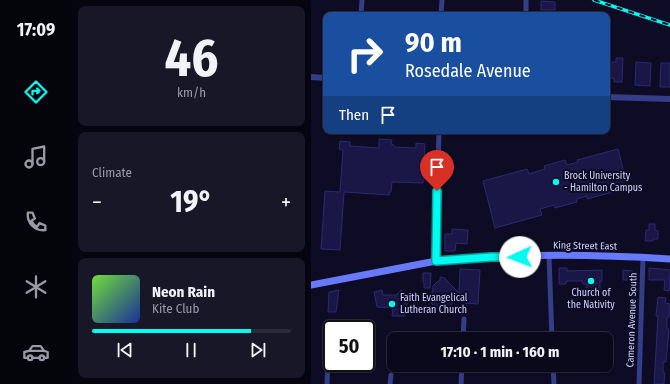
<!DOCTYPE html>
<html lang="en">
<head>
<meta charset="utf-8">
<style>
	body { margin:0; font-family:"Fira Sans Condensed",sans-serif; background:#181728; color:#f1f3f6; height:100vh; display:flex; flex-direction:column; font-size:15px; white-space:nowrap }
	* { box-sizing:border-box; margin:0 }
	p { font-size:13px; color:#999aa3 }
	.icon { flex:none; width:22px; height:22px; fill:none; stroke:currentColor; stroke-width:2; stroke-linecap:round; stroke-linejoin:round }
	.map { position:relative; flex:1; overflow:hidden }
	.drawer { display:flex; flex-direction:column; gap:6px; padding:6px; background:#06050f; width:239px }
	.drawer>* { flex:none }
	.hud { position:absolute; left:12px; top:12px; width:287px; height:122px; border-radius:8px; box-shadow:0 1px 3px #0004,0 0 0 1px #2a2a3a; background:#1a4fa0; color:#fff; overflow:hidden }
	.speed { position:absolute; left:12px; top:320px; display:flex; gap:8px; font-size:20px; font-weight:700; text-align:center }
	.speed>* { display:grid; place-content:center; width:52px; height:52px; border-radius:50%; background:#0a091b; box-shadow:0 1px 3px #0004,0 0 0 1px #2a2a3a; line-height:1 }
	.speed .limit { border:2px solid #111; border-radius:6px; background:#fff; color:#111 }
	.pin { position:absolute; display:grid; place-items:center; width:34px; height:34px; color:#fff; margin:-41px -17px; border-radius:50% 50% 50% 0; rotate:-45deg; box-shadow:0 0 4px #0007 }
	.pin .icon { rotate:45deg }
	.me { position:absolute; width:44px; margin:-22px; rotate:268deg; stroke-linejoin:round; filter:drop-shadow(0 0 3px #0008) }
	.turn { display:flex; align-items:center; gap:14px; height:84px; padding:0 16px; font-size:18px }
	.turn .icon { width:52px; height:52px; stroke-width:2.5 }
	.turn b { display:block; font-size:28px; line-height:34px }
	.then { display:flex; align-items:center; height:38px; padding:0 16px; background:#0003; gap:8px; font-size:15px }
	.big { font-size:30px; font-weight:700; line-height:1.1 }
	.drawer .card { flex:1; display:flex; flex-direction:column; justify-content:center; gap:6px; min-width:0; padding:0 14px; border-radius:8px; background:#181728 }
	.drawer .dial { align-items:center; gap:0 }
	.dial b { font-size:52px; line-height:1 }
	.song { display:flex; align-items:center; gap:12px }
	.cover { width:48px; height:48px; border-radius:6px; background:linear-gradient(135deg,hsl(100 70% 55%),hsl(230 70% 35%)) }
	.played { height:4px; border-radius:2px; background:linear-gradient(90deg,#00fbf0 80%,#2a2a3a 80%) }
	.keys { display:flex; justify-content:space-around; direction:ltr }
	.heat { display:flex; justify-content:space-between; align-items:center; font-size:22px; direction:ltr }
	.trip { position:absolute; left:76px; top:332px; width:226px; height:40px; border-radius:8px; background:#0a091b; box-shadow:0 1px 3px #0004,0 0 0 1px #2a2a3a; font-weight:700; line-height:40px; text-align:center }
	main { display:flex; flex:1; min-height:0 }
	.dock { display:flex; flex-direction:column; width:72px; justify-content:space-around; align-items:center; background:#04040b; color:#999aa3 }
	.dock .icon { width:28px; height:28px }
	.dock .selected { color:#00fbf0 }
	.dock b { font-size:18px; color:#f1f3f6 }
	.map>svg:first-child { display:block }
	.building { fill:#1a1747; stroke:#2c2874 }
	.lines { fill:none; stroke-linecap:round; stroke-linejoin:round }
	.minor { stroke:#343d87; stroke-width:5 }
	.tertiary { stroke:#343d87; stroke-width:6 }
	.secondary { stroke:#6779ff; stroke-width:7 }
	.rail-casing { stroke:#00fbf0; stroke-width:3.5 }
	.rail { stroke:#0d0c24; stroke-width:2; stroke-dasharray:6; stroke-linecap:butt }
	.route-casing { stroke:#00a39c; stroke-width:10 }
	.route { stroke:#00fbf0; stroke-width:7 }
	.poi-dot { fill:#00fbf0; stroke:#0d0c24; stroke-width:1.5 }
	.labels { text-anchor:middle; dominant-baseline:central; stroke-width:4; stroke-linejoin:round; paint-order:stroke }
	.poi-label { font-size:10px; fill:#d0d1ff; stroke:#0d0c24; text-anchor:start }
	.street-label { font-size:10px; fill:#d0d1ff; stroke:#0d0c24 }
</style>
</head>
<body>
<main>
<nav class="dock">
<b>17:09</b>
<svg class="icon selected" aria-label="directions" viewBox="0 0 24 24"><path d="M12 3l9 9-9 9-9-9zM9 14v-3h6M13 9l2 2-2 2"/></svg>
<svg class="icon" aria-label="music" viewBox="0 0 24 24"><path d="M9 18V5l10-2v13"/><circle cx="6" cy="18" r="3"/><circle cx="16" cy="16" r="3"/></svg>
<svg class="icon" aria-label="phone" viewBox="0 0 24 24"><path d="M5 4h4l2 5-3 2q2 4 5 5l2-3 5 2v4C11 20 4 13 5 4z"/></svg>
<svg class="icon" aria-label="climate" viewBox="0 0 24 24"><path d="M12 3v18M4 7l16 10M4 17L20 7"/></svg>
<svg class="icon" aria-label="car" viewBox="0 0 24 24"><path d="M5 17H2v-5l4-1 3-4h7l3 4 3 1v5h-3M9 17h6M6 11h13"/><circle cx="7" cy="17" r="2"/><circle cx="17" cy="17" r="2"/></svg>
</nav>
<section class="drawer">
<div class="card dial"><b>46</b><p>km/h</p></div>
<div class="card"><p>Climate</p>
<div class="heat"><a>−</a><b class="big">19°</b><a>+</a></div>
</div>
<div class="card">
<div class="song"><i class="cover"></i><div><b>Neon Rain</b><p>Kite Club</p></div></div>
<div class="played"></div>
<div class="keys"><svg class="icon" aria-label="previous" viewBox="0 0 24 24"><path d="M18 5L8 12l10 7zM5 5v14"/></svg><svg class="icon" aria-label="pause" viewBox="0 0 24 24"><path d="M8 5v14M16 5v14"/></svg><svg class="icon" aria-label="next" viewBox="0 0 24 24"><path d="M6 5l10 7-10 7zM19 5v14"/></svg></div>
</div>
</section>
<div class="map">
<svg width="359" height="384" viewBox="0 0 359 384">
	<rect width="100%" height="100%" fill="#0d0c24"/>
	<g class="building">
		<path d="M 230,1 L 244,2 L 244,10 L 230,10 Z"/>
		<path d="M 305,58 L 312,58 L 311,82 L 303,82 L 303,78 L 296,78 L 296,62 L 305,62 Z"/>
		<path d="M 325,62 L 340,63 L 339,86 L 324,85 Z"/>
		<path d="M 350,63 L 359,63 L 359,87 L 349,87 Z"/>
		<path d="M 68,139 L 81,140 L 80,144 L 83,145 L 83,147 L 105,148 L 105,143 L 114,144 L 112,183 L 81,182 L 80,192 L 78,192 L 78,195 L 33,192 L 29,250 L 10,249 L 14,191 L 29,192 L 32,150 L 28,149 L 29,141 L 39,142 L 39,146 L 68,148 Z"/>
		<path d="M 307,149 L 317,188 L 276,199 L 276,196 L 266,199 L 266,202 L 244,208 L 243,205 L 229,209 L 231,215 L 184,228 L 172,181 L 216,169 L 218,174 L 234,169 L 233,166 L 254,160 L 256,165 L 267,162 L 266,160 Z"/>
		<path d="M 338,224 L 344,224 L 344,230 L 347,231 L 347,239 L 342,239 L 342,241 L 334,241 L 335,230 L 338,230 Z"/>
		<path d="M 141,229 L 157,230 L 156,244 L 145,243 L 144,251 L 134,251 L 134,234 L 141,234 Z"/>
		<path d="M 248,268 L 256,268 L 256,271 L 291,270 L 291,281 L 289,281 L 289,294 L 279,294 L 279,289 L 277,289 L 277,288 L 275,288 L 275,284 L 272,284 L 271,281 L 256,281 L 256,282 L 255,282 L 255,284 L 248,284 Z"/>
		<path d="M 338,268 L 350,269 L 359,270 L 358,291 L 353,290 L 354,280 L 338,280 Z"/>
		<path d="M 149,269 L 169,270 L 167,304 L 152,303 L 153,301 L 142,300 L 142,303 L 134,310 L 126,309 L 120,303 L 122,286 L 127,281 L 129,281 L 129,277 L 134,278 L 134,279 L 148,293 Z"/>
		<path d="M 312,270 L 322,271 L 322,280 L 312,280 Z"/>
		<path d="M 112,273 L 120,273 L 119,288 L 113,288 L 113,283 L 112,282 Z"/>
		<path d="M 28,290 L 25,312 L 17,312 L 18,292 Z"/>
		<path d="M 71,290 L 72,295 L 85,295 L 90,290 L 99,300 L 94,308 L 94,316 L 81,316 L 82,308 L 66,307 L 63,292 Z"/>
		<path d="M 347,297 L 355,298 L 354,303 L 359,304 L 358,317 L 356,317 L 356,329 L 358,329 L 355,362 L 352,362 L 352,373 L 354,373 L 353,384 L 343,384 L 347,316 L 345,316 Z"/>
	</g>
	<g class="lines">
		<g class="minor">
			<path d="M 50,15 L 51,0"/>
			<path d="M 130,15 L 131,0"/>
			<path d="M 215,15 L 215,0"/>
			<path d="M 238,256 L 241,339"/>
			<path d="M 125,261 L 126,206 L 128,131"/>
			<path d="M 152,339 L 153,319"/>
			<path d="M 242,365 L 243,384"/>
			<path d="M 16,384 L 18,331"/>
			<path d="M 79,384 L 80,375"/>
			<path d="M 150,384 L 151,365"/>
			<path d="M 328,384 L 332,257"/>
		</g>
		<g class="tertiary">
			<path d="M 0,77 L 15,78"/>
			<path d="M 296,97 L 359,99"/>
		</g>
		<path class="secondary" d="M 0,285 L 120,262 C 199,253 280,254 359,259"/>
		<g class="rail-casing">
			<path id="rail" d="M 283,0 L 359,25"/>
		</g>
		<use href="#rail" class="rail"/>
	</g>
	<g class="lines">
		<g class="route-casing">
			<path id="route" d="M 126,191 L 125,261 L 180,257 L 209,257"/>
		</g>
		<use href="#route" class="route"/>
	</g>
	<g class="poi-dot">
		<circle cx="245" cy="182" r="4"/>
		<circle cx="280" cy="281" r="4"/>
		<circle cx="81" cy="304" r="4"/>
	</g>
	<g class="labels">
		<g class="poi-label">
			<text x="253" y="176">Brock University<tspan x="253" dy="12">- Hamilton Campus</tspan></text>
			<text x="280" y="293" text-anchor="middle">Church of<tspan x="280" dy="12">the Nativity</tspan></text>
			<text x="89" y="298">Faith Evangelical<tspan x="89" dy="12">Lutheran Church</tspan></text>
		</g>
		<g class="street-label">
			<text transform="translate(274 246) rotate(1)">King Street East</text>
			<text transform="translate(321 320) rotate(-88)">Cameron Avenue South</text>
		</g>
	</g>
</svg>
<div class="speed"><div class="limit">50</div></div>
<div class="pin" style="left:126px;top:191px;background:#d93025"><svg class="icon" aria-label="arrive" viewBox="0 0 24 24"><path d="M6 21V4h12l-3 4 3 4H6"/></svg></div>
<svg class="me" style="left:209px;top:257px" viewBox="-20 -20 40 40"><circle r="19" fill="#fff"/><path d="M0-13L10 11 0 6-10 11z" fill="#00fbf0"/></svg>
<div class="trip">17:10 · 1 min · 160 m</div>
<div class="hud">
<div class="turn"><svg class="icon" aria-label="right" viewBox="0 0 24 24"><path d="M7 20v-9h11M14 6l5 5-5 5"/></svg><div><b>90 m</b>Rosedale Avenue</div></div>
<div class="then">Then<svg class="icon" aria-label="arrive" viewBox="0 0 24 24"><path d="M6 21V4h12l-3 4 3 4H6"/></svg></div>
</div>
</div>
</main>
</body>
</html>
